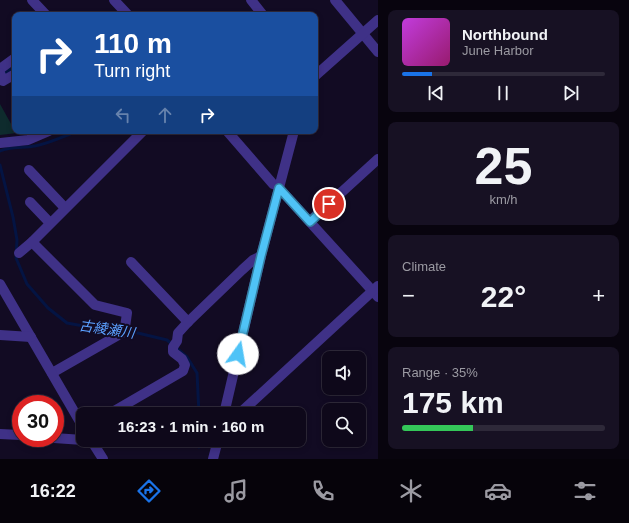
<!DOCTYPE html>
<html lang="en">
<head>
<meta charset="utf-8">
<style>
	body { margin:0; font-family:Arial,"Noto Sans JP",sans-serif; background:#171123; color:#f1f3f6; height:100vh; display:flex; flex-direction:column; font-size:15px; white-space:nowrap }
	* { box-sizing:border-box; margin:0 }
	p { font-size:13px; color:#9b9aa2 }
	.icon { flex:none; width:22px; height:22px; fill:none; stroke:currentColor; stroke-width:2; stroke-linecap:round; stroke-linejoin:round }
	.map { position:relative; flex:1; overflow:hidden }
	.details { display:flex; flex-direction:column; gap:10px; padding:10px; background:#08040e; width:251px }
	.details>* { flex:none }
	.hud { position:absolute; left:12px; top:12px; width:306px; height:122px; border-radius:8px; box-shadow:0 2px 6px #0003,0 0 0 1px #2e2939; background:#1a4fa0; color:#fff; overflow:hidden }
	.buttons { position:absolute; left:322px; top:351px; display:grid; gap:8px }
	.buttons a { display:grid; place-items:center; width:44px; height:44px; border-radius:8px; background:#0e081a; box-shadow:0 2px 6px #0003,0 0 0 1px #2e2939; font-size:20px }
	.speed { position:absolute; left:12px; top:395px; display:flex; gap:8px; font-size:20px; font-weight:700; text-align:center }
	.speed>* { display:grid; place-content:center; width:52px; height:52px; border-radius:50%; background:#0e081a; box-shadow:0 2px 6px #0003,0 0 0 1px #2e2939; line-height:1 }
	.speed .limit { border:6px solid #d22; background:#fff; color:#111 }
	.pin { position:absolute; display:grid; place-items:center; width:34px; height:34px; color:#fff; margin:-17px; border:2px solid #fff; border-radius:50%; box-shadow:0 1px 4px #0007 }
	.me { position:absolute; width:44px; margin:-22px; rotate:13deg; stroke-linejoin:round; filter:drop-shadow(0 0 3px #0008) }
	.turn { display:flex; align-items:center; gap:14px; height:84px; padding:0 16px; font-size:18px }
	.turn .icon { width:52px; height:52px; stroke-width:2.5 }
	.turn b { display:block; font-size:28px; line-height:34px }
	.lanes { display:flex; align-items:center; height:38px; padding:0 16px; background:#0003; justify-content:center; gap:20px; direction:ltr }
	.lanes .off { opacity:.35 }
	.big { font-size:30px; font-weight:700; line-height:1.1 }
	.details .tile { flex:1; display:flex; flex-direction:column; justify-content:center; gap:6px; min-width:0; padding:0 14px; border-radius:8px; background:#171123 }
	.details .dial { align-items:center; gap:0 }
	.dial b { font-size:52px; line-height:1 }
	.song { display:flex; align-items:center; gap:12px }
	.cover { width:48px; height:48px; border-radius:6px; background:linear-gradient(135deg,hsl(290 70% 55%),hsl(320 70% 35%)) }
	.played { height:4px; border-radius:2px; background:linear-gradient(90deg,#1a73e8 15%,#2e2939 15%) }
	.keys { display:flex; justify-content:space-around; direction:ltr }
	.heat { display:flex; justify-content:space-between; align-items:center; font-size:22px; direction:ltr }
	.charge { height:6px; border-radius:3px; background:linear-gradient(90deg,#34c759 35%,#2e2939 0) }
	.trip { position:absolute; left:76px; top:407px; width:230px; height:40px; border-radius:8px; background:#0e081a; box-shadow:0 2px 6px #0003,0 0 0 1px #2e2939; font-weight:700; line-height:40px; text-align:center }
	.tab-bar { display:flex; height:64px; justify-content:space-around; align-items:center; background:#06030a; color:#9b9aa2 }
	.tab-bar .icon { width:28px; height:28px }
	.tab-bar .current { color:#1a73e8 }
	.tab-bar b { font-size:18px; color:#f1f3f6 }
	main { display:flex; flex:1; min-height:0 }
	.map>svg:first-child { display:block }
	.green { fill:#0e2b2d }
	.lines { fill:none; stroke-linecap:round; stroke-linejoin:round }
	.stream { stroke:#041443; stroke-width:3 }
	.minor { stroke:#3f3187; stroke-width:10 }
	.route-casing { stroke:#337fa1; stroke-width:10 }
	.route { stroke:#4fc3f7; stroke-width:7 }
	.labels { text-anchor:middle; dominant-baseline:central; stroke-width:4; stroke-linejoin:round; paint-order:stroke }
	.water-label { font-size:14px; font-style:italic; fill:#5ba0ff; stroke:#120b23 }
</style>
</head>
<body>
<main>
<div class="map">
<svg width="378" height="459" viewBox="0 0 378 459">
	<rect width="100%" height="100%" fill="#120b23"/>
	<path class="green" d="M 0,104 L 15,131 L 17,133 L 0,135 Z"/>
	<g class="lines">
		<g class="stream">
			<path d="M 4,74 L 15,66"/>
			<path d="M 0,151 C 10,146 24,148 35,146 C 50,143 64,136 78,131"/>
			<path d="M 0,165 L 13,217 L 17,240 L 16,258 L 27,284 L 48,308 L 67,323 L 89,327 L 117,328 L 167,340 L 187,357 L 197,373 L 199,414"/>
			<path d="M 198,440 L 199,447"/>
		</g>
		<g class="minor">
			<path d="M 32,0 L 46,15"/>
			<path d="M 114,0 L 128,15"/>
			<path d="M 251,0 L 263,15"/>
			<path d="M 335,0 L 378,52"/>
			<path d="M 0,69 L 15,58"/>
			<path d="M 0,73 L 3,81 L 15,74"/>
			<path d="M 315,76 L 378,20"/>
			<path d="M 227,131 L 273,184 L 279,186"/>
			<path d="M 0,143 L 28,140 L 49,131"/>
			<path d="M 29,170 L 65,208"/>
			<path d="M 279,188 L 378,297"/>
			<path d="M 30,202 L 50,223"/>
			<path d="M 310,221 L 378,159"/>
			<path d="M 32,242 L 95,305 L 127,313 L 125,327 L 122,333 L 52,373"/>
			<path d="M 19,253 L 32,242 L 143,131"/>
			<path d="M 131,262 L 188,322"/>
			<path d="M 0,284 L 83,427"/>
			<path d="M 0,335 L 31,337"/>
			<path d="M 109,414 L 183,371 L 185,365 L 182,359 L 173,352 L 173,347 L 177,341 L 178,333 L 188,322 L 242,270 L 253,260 L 261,256"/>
			<path d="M 224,414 L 261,256 L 294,131"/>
			<path d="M 239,414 L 378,286"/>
			<path d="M 0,434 L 21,435"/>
			<path d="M 54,438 L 83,440"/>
			<path d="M 91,440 L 103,459"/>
			<path d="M 213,459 L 218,440"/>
		</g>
	</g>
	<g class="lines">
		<g class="route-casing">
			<path id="route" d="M 238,354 L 261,256 L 279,188 L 310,222 L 329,204"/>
		</g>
		<use href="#route" class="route"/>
	</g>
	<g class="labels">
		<g class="water-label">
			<text transform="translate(107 329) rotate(8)">古綾瀬川</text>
		</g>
	</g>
</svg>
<div class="buttons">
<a><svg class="icon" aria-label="sound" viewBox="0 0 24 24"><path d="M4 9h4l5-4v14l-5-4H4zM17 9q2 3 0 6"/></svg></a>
<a><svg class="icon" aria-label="search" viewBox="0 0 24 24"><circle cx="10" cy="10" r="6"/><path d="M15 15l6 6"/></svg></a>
</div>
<div class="speed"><div class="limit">30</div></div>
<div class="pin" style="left:329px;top:204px;background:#d93025"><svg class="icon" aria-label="arrive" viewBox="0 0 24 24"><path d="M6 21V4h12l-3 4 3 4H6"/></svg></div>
<svg class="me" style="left:238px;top:354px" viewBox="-20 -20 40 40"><circle r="19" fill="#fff"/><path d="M0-13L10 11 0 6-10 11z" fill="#4fc3f7"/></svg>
<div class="trip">16:23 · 1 min · 160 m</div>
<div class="hud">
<div class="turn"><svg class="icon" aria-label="right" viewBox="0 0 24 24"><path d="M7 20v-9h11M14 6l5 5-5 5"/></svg><div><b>110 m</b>Turn right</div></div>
<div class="lanes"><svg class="icon off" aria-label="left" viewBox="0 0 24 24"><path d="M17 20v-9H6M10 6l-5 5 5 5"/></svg><svg class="icon off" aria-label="ahead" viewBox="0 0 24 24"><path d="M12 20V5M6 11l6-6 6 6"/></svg><svg class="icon" aria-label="right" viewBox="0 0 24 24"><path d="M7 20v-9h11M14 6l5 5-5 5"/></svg></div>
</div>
</div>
<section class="details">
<div class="tile">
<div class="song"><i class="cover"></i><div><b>Northbound</b><p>June Harbor</p></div></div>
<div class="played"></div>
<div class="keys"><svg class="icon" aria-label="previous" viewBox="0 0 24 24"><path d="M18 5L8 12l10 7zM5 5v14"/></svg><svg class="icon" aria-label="pause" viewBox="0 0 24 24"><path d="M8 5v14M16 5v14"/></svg><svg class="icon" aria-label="next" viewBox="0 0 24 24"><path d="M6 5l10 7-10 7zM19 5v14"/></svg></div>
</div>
<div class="tile dial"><b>25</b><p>km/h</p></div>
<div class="tile"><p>Climate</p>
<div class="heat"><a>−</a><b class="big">22°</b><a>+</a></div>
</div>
<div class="tile"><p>Range · 35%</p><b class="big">175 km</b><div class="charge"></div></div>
</section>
</main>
<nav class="tab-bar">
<b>16:22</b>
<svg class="icon current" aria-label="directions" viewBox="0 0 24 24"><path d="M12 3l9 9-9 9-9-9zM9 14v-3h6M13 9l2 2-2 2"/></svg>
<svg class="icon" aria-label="music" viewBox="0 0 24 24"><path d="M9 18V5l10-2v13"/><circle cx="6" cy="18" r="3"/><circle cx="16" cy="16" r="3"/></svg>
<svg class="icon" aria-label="phone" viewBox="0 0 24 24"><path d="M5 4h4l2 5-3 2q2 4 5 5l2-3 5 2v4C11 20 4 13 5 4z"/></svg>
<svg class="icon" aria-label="climate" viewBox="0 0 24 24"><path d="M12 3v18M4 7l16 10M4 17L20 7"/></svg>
<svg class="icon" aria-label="car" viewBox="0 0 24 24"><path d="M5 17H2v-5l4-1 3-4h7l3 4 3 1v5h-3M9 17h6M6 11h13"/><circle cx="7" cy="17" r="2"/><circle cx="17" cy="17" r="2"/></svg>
<svg class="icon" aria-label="filters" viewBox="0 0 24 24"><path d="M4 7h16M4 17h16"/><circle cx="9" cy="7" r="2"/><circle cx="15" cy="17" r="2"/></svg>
</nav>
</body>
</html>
